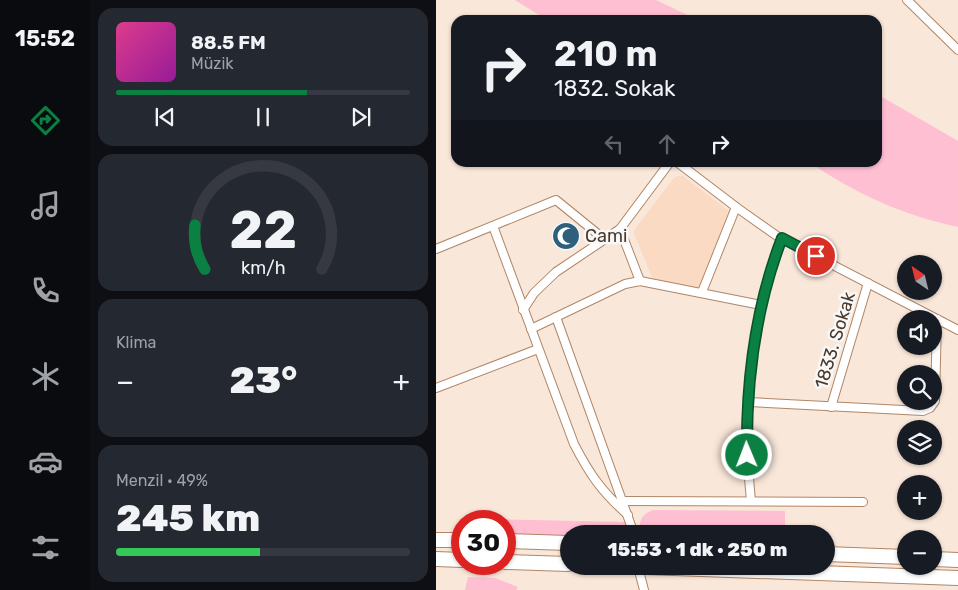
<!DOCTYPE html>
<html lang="tr">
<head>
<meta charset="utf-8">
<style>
	body { margin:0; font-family:Rubik,sans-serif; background:#242831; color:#f1f3f6; height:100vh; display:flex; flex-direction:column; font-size:19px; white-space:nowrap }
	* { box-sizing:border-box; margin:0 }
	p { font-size:16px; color:#9ea1a6 }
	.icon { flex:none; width:28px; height:28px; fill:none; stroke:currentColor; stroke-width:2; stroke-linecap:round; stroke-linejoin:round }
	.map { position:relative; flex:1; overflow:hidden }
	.sheet { display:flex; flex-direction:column; gap:8px; padding:8px; background:#0d0f14; width:346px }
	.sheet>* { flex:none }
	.hud { position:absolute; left:15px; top:15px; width:431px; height:152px; border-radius:15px; box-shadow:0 1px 4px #0004; background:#171b24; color:#f1f3f6; overflow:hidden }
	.needle { width:32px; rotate:325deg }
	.buttons { position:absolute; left:461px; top:255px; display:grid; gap:10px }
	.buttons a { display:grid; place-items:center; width:45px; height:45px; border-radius:50%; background:#171b24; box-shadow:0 1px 4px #0004; font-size:25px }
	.speed { position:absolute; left:15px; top:510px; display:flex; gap:10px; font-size:25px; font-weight:700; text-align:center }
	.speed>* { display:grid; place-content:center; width:65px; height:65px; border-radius:50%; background:#171b24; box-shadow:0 1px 4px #0004; line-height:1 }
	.speed .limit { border:8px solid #d22; background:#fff; color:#111 }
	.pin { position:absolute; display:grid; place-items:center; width:42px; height:42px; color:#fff; margin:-21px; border:2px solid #fff; border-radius:50%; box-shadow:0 1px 5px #0007 }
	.me { position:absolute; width:55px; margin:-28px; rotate:359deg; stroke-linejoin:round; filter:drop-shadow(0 0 4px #0008) }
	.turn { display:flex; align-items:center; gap:18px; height:105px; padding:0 20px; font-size:22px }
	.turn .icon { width:65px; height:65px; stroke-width:2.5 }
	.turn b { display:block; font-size:35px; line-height:42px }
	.lanes { display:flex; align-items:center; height:48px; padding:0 20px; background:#0003; justify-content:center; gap:25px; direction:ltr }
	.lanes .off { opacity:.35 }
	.big { font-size:38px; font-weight:800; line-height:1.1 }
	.sheet .card { flex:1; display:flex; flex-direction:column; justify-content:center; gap:8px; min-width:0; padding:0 18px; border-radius:15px; background:#242831 }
	.sheet .dial { align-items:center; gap:0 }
	.dial svg { height:130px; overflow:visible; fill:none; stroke:#363941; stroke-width:7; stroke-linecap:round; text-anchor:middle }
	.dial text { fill:#f1f3f6; stroke:none }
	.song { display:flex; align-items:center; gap:15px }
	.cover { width:60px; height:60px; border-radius:8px; background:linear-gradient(135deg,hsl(330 70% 55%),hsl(300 70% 35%)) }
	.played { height:5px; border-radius:2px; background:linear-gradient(90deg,#0b8043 65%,#363941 65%) }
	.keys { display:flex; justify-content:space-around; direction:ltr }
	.heat { display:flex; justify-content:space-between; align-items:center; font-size:28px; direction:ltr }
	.charge { height:8px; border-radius:4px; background:linear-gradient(90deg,#34c759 49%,#363941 0) }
	.trip { position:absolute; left:124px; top:525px; width:275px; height:50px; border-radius:25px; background:#171b24; box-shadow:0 1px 4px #0004; font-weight:800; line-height:50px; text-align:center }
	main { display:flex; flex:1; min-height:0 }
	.tab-bar { display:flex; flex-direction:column; width:90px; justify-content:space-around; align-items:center; background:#090b0e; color:#9ea1a6 }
	.tab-bar .icon { width:35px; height:35px }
	.tab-bar .active { color:#0b8043 }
	.tab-bar b { font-size:22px; color:#f1f3f6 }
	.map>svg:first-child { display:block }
	.built { fill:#fadac3 }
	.green { fill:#ffbfd3 }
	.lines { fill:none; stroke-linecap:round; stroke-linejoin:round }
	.street-casing { stroke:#b08666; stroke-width:10 }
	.highway-casing { stroke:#b08666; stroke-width:16 }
	.street { stroke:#fff; stroke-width:8 }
	.highway { stroke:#fff; stroke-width:14 }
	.route-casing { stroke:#07532c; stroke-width:12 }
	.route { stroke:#0b8043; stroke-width:9 }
	.labels { text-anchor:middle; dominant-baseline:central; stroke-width:5; stroke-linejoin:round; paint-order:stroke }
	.poi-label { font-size:18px; fill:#4a382a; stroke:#f8f8f8; text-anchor:start }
	.street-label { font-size:18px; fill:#4a382a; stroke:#f8f8f8 }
</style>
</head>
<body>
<main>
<nav class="tab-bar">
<b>15:52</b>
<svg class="icon active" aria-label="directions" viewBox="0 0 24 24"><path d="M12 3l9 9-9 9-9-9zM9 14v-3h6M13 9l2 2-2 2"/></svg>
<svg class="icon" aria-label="music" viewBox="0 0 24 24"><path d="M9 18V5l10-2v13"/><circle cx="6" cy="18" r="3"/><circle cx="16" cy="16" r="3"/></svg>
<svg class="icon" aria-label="phone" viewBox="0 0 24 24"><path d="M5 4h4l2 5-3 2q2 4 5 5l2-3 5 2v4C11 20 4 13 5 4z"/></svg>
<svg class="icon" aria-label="climate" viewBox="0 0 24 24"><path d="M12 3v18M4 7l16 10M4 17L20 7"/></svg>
<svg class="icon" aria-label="car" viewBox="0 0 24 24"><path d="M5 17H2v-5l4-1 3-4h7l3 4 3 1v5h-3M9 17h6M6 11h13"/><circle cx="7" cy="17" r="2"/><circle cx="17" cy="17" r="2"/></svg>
<svg class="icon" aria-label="filters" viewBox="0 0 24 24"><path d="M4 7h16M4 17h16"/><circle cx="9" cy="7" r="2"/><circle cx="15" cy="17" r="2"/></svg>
</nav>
<section class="sheet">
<div class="card">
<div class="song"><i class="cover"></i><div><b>88.5 FM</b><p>Müzik</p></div></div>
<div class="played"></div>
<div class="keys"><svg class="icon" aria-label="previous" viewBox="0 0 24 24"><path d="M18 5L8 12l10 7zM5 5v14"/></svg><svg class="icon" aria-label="pause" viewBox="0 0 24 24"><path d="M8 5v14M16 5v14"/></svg><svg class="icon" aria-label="next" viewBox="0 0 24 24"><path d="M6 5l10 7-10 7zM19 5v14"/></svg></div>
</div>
<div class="card dial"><svg viewBox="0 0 100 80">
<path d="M14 69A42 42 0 1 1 86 69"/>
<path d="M14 69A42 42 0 0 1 8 42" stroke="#0b8043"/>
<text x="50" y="56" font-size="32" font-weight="700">22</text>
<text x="50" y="72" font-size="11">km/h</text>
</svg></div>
<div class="card"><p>Klima</p>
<div class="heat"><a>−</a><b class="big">23°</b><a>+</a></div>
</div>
<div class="card"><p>Menzil · 49%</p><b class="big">245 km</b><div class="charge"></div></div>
</section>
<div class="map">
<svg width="522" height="590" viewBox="0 0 522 590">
	<rect width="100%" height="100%" fill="#f9e7d9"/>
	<path class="built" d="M 242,176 L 247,176 L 297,214 L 265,289 L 217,280 L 198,233 L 199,229 L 238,178 Z"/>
	<g class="green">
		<path d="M 79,0 L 220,0 L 262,20 L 111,20 Z"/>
		<path d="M 441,94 L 522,141 L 522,227 C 470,216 419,194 375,163 L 441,162 Z"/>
		<path d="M 218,510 L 349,511 L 349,534 L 205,534 C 201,522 206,513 218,510 Z"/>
		<path d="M 45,519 L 192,522 L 195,534 L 132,534 L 132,536 L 69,534 L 69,521 L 45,521 Z"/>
		<path d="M 32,577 L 59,578 L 82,587 L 80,590 L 29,590 Z"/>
	</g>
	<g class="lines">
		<g class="street-casing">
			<g id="street">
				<path d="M 471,0 L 522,50"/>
				<path d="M 241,162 L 300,207 L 341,236 L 522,330"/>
				<path d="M 57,226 L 138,444 C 154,475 166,492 192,515"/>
				<path d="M 184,229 L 204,281"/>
				<path d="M 0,249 L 120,200 L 168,239"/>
				<path d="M 266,292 L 300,207"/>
				<path d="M 87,310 L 98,293 L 120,272 L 184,229 L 234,162"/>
				<path d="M 120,317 L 198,534"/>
				<path d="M 95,329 L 189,284 L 204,281 L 325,305"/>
				<path d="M 0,388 L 102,349"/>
				<path d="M 312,402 L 487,411 L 494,408 L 499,401 L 501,319"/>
				<path d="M 395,407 L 432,283"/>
				<path d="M 187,501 L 427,502"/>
				<path d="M 315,501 C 306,412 314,323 346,238"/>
				<path d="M 202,567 L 208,590"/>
			</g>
		</g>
		<g class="highway-casing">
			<g id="highway">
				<path d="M 0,540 L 26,540"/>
				<path d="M 69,541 L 132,543"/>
				<path d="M 390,554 L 470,557"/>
				<path d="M 0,559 L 26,560"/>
				<path d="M 498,559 L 522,560"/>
				<path d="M 69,562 L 132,564"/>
				<path d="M 182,566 L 522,578"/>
			</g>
		</g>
		<use href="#street" class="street"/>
		<use href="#highway" class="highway"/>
	</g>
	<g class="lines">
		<g class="route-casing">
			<path id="route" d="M 311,455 C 310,380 319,308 346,238 L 380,256"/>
		</g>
		<use href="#route" class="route"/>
	</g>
	<defs>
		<g id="mosque-disc" transform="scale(1.4375)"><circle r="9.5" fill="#2e5f7d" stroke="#f8f8f8"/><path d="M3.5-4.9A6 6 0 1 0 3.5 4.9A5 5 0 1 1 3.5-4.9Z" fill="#fff"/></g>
	</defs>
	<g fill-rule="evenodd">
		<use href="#mosque-disc" x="130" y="236"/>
	</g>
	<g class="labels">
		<g class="poi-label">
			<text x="149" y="236">Cami</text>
		</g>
		<g class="street-label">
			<text transform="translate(399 340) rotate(-73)">1833. Sokak</text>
		</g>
	</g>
</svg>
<div class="buttons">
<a><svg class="needle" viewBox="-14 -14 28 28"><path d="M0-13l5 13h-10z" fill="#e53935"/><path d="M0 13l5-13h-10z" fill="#9ea1a6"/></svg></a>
<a><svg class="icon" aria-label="sound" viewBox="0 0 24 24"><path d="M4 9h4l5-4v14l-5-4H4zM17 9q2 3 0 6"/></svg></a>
<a><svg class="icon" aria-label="search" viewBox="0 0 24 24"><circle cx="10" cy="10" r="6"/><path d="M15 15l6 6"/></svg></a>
<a><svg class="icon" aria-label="layers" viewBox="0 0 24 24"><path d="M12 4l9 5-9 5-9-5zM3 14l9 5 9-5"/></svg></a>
<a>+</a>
<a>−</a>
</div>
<div class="speed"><div class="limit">30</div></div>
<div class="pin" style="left:380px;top:256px;background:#d93025"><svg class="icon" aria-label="arrive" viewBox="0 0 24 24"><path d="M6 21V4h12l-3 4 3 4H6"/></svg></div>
<svg class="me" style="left:311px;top:455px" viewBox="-20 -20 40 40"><circle r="17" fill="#0b8043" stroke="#fff" stroke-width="3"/><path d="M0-11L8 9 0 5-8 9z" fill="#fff"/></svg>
<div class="trip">15:53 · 1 dk · 250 m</div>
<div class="hud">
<div class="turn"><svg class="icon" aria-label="right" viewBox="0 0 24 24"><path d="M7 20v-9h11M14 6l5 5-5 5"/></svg><div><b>210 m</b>1832. Sokak</div></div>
<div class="lanes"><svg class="icon off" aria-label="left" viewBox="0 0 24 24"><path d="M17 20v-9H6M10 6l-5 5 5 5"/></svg><svg class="icon off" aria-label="ahead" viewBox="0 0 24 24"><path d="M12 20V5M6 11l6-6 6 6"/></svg><svg class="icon" aria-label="right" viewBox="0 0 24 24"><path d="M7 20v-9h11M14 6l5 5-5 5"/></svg></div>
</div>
</div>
</main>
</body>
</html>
